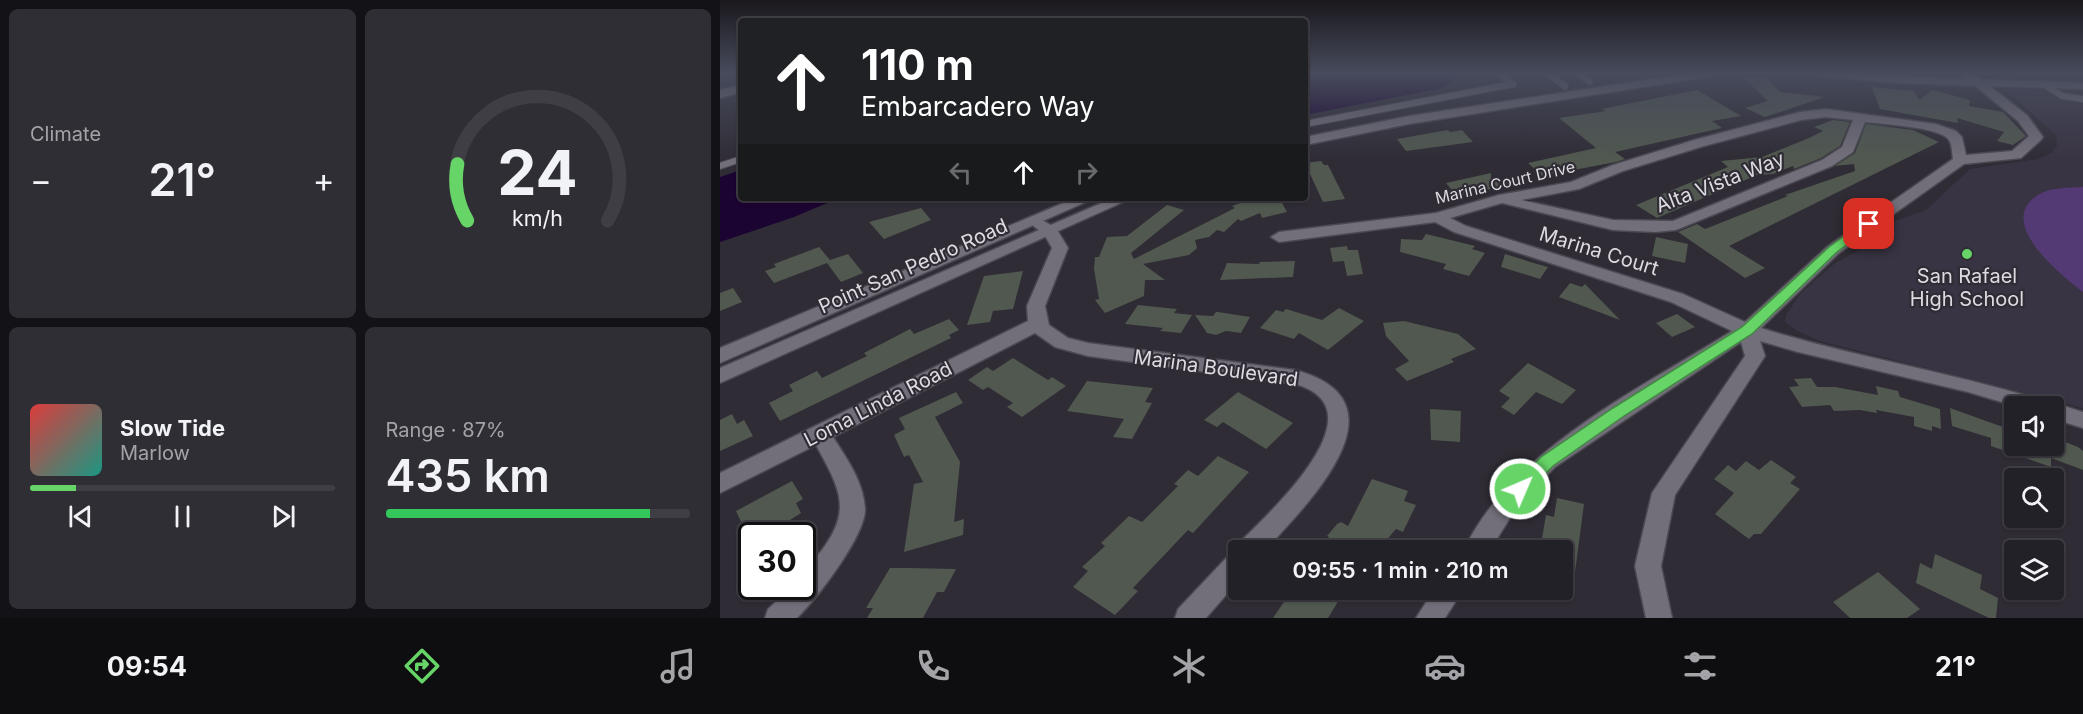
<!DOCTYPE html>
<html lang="en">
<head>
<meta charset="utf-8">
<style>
	body { margin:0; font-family:Inter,sans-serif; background:#2f2e34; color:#f1f3f6; height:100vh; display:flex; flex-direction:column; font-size:22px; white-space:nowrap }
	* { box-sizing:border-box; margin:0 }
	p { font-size:20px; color:#a3a3a8 }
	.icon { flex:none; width:33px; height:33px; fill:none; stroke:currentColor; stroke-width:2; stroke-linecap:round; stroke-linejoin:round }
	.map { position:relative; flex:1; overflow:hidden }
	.side { display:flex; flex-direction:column; gap:9px; padding:9px; background:#131216; width:720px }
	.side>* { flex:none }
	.guide { position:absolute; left:18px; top:18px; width:570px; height:183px; border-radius:6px; box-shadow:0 2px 4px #0004,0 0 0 2px #403e45; background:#202124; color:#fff; overflow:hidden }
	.controls { position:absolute; left:1284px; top:396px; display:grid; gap:12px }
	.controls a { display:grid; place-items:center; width:60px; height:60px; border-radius:6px; background:#232128; box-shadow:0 2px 4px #0004,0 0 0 2px #403e45; font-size:30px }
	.speed { position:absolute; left:18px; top:522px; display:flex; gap:12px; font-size:30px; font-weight:700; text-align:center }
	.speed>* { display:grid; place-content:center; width:78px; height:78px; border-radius:50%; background:#232128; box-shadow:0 2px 4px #0004,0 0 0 2px #403e45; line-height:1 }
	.speed .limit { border:3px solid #111; border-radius:9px; background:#fff; color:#111 }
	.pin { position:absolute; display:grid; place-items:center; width:51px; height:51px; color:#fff; margin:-26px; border-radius:12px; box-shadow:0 3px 9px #0006 }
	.me { position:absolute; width:66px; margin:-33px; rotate:45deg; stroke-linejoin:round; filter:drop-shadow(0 0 4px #0008) }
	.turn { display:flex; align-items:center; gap:21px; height:126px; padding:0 24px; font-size:27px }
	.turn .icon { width:78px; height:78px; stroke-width:2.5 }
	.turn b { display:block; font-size:42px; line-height:51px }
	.lanes { display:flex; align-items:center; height:57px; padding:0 24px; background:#0003; justify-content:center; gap:30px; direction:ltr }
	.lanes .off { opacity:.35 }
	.big { font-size:45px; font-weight:600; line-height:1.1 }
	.side .tile { flex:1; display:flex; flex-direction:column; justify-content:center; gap:9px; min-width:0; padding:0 21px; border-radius:9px; background:#2f2e34 }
	.side .dial { align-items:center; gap:0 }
	.dial svg { height:156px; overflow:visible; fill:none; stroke:#403e45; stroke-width:7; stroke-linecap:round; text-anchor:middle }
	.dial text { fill:#f1f3f6; stroke:none }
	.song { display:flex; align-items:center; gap:18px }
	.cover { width:72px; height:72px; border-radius:9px; background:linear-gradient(135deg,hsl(0 70% 55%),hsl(170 70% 35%)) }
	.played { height:6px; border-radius:3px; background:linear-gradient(90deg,#66d467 15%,#403e45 15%) }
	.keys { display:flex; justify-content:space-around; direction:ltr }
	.heat { display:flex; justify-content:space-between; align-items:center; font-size:33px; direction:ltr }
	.charge { height:9px; border-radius:4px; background:linear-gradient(90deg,#34c759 87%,#403e45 0) }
	.side .tiles { flex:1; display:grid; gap:9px; grid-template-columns:repeat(2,1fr) }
	.trip { position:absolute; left:508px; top:540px; width:345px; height:60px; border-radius:6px; background:#232128; box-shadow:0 2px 4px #0004,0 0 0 2px #403e45; font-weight:600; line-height:60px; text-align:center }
	.dock { display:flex; height:96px; justify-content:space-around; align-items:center; background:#0e0d10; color:#a3a3a8 }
	.dock .icon { width:42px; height:42px }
	.dock .current { color:#66d467 }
	.dock b { font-size:27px; color:#f1f3f6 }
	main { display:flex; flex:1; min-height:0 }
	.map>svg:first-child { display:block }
	.built { fill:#393443 }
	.green { fill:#543a75 }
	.water { fill:#1b0332 }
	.building { fill:#50584f }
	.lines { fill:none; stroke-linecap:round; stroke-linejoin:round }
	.lane-casing { stroke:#4a4850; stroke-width:8 }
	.street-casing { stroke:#4a4850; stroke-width:3 }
	.secondary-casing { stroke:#4a4850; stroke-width:3 }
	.lane { stroke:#736f7a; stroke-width:6 }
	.street { fill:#736f7a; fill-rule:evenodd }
	.secondary { fill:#736f7a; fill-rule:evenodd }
	.route { fill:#66d467; stroke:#428a43; stroke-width:1.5 }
	.poi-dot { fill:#66d467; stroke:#2f2c35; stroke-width:2 }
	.labels { text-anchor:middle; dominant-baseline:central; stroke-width:4.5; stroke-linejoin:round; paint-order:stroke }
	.far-street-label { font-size:16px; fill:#dddbe1; stroke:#2f2c35 }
	.street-label { font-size:20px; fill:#dddbe1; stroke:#2f2c35 }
	.poi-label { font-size:20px; fill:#dddbe1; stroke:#2f2c35 }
</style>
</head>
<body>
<main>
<section class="side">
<div class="tiles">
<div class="tile"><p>Climate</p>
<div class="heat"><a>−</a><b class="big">21°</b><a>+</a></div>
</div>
<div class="tile dial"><svg viewBox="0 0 100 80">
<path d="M14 69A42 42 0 1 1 86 69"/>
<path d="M14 69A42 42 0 0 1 9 40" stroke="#66d467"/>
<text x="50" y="56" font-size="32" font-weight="700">24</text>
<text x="50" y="72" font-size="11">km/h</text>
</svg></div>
<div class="tile">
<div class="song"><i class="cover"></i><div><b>Slow Tide</b><p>Marlow</p></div></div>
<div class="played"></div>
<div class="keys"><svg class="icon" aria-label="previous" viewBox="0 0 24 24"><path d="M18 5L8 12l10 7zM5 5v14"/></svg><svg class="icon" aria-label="pause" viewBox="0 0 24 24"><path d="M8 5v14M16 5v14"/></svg><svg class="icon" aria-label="next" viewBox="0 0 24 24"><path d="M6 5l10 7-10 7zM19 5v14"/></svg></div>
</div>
<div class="tile"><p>Range · 87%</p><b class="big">435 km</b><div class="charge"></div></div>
</div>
</section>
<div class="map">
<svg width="1363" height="618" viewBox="0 0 1363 618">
	<rect width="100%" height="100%" fill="#2f2c35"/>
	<path class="built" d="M 1284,89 L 1363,91 L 1363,408 L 1100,341 L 1077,331 L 1065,322 L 1066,315 L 1081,293 L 1114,264 L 1149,244 L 1175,221 L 1206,210 L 1250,169 L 1318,159 L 1331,153 L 1337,145 L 1336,135 Z"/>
	<path class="green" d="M 1363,187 L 1363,292 C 1342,276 1274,222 1318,195 C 1330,187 1349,188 1363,187 Z"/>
	<g class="water">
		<path d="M 585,73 L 740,73 L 723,88 L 585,115 Z"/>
		<path d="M 21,170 L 21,198 L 119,198 L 74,217 L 0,242 L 0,177 Z"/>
	</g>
	<g class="building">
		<path d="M 1045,77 L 1061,92 L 1105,97 L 1045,117 L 1025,108 L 1048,101 L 1024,78 Z"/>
		<path d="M 1152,87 L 1194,91 L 1199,100 L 1213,90 L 1250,100 L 1249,106 L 1283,112 L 1306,136 L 1293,145 L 1277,141 L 1284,132 L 1237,118 L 1238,123 L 1160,109 Z"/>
		<path d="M 977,90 L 1021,116 L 992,121 L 1002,128 L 895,152 L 905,159 L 896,162 L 822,176 L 808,163 L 876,148 L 839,118 L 886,111 L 882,109 Z"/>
		<path d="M 1113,120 L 1130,122 L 1120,146 L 1101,158 L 1074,169 L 1073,166 L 1053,174 L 1037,175 L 937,218 L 916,205 L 1008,167 L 1001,161 L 1042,157 L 1089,138 L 1103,131 L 1094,127 Z"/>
		<path d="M 1146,124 L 1193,130 L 1219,142 L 1009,246 L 1045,268 L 1025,278 L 958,232 L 977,224 L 985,229 L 1068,196 L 1065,195 L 1135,171 L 1134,164 L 1115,166 L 1135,153 Z"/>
		<path d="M 728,130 L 730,132 L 742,130 L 753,142 L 686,151 L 677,139 Z"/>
		<path d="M 601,161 L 604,165 L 608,165 L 625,199 L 603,202 L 585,163 Z"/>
		<path d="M 771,173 L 771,178 L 801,184 L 736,195 L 726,183 Z"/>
		<path d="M 534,198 L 539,201 L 565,198 L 561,201 L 567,212 L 542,218 L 540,213 L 521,221 L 518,219 L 504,232 L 497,230 L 489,237 L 475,240 L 477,248 L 469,255 L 423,264 L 445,280 L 425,280 L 424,296 L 385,313 L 375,300 L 379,299 L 374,269 L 375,257 L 379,257 L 387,237 L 407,236 L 447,205 L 464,210 L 411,253 L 414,259 L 515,208 L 512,206 Z"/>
		<path d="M 201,208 L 211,220 L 164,239 L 149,222 Z"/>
		<path d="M 706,234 L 755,246 L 752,249 L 765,253 L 749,276 L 723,269 L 726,264 L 680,252 L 681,239 L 702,240 Z"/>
		<path d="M 936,237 L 968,244 L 965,263 L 932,256 Z"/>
		<path d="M 627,246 L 628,250 L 638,250 L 643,274 L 627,276 L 624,261 L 613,262 L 610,248 Z"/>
		<path d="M 99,247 L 110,260 L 128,254 L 143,273 L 121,282 L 107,263 L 54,283 L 45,271 L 56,267 L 54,264 Z"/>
		<path d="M 785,254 L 817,264 L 828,267 L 820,279 L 781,267 Z"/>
		<path d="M 575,261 L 573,277 L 500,280 L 507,263 L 539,264 L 540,262 Z"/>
		<path d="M 303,271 L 293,309 L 273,311 L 270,322 L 247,325 L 264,276 Z"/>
		<path d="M 850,283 L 862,287 L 865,284 L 900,320 L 839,297 Z"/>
		<path d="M 13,288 L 22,302 L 0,311 L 0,293 Z"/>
		<path d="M 418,305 L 457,309 L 454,313 L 472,315 L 461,333 L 440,331 L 443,328 L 405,324 Z"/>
		<path d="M 619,308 L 644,321 L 608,350 L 579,333 L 574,339 L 540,328 L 556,310 L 563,312 L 566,309 L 602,320 Z"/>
		<path d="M 496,312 L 498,312 L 530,317 L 521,333 L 506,331 L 496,335 L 487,333 L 475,315 L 493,316 Z"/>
		<path d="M 957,314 L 975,327 L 952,337 L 936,323 Z"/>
		<path d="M 229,319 L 239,330 L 229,335 L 231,338 L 60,421 L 49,403 L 73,391 L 69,385 L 97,371 L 102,378 L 147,356 L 144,353 L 190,329 L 194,334 Z"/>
		<path d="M 684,321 L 738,334 L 756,349 L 731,359 L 734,362 L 687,381 L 675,369 L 689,361 L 666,336 L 663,323 Z"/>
		<path d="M 293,358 L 328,380 L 332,377 L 346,386 L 302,417 L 287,407 L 293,403 L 268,387 L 263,390 L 248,380 L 267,367 L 273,371 Z"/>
		<path d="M 808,363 L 856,390 L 842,404 L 816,392 L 794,415 L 781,407 L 790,398 L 779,391 Z"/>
		<path d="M 1091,378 L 1097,387 L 1115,387 L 1158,395 L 1156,386 L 1178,391 L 1180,397 L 1220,409 L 1221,429 L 1212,426 L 1212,431 L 1194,426 L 1194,417 L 1156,410 L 1157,413 L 1140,410 L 1114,411 L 1110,405 L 1082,407 L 1069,387 L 1079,386 L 1074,379 Z"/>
		<path d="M 367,381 L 433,388 L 425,402 L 432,403 L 412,439 L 393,437 L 404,419 L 347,411 Z"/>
		<path d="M 236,392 L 243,403 L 215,417 L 240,462 L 234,522 L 244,519 L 243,535 L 184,552 L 194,484 L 203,482 L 189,455 L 184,457 L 174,435 L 185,429 L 179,418 Z"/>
		<path d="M 518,392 L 573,423 L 546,449 L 503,422 L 497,427 L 484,420 Z"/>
		<path d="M 1230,408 L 1294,431 L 1294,446 L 1340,446 L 1340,440 L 1358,447 L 1363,451 L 1363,470 L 1331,458 L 1331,467 L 1271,446 L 1271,438 L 1232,426 Z"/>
		<path d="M 710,409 L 741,411 L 740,442 L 711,440 Z"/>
		<path d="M 12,414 L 17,424 L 24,420 L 33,436 L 0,451 L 0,420 Z"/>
		<path d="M 498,456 L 529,472 L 473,533 L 468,530 L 413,588 L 418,591 L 395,615 L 353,587 L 368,571 L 362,567 L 385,546 L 381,543 L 409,516 L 422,522 L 458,486 L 454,484 L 468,470 L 478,476 Z"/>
		<path d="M 1051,460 L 1076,477 L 1070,483 L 1080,489 L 1041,534 L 1034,534 L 1029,539 L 995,514 L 1014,493 L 994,479 L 1008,465 L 1016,471 L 1026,461 L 1039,470 Z"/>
		<path d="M 652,479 L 688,491 L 684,501 L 696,505 L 683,532 L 676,529 L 658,550 L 601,550 L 609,537 L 607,536 L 617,524 L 621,522 L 628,526 Z"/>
		<path d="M 72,481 L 83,499 L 76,503 L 81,513 L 70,520 L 78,536 L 28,536 L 16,511 Z"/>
		<path d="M 837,498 L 864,504 L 852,595 L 843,594 L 843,550 L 820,550 L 826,515 L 834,517 Z"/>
		<path d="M 1215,554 L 1262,575 L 1260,589 L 1278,598 L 1276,618 L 1269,618 L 1196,583 L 1200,563 L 1212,569 Z"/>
		<path d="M 170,568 L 188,568 L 236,569 L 224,592 L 217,592 L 203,618 L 147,618 L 153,608 L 146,608 Z"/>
		<path d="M 1158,572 L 1165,578 L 1200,609 L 1187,618 L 1130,618 L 1113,602 Z"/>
		<path d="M 572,590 L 625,590 L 608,618 L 553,618 Z"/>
	</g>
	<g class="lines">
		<g class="lane-casing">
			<g id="lane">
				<path d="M 779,73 L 793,84"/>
				<path d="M 827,73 L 845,86"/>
				<path d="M 857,73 L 870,82"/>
				<path d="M 1325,85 L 1342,96 L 1363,99"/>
				<path d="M 585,124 L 793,84"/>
				<path d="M 0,166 L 21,159"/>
			</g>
		</g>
		<g class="street-casing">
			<g id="street">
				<path d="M 1249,73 L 1254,74 L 1307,115 L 1323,137 L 1321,140 L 1301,158 L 1244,164 L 1119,253 L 1041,328 C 1134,357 1231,372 1325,401 L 1328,405 L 1334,403 L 1363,412 L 1363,428 L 1334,419 L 1334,406 L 1295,406 L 1248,392 L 1078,352 L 1040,341 L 1045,356 L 955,495 L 941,566 L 952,618 L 926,618 L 915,566 L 932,493 L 1025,356 L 1021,342 L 835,467 L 795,510 L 770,550 L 744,550 C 789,452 924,386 1012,331 L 951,302 L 734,232 L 715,222 L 559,242 L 551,237 L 559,232 L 716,213 L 779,195 L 851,182 L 893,165 L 974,140 L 1080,112 L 1106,109 L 1216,124 L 1236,131 L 1242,137 L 1246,155 L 1292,151 L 1309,136 L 1298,121 L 1246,78 L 1244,76 ZM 1106,117 L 1133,120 L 1122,147 L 1102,160 L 953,221 L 893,220 L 801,200 L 859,189 L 903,171 L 984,146 L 1081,120 ZM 1145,122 C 1161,124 1221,127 1229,140 C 1232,144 1232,153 1233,159 L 1107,247 L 1025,322 L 963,294 L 746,226 L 730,218 L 782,203 L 893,230 L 935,232 L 956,230 L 1112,166 L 1133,152 Z"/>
				<path d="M 315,216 L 336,228 L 348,248 L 325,306 L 329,325 L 348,338 L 368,343 L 575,370 C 691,401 589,503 545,550 L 519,550 L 519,580 L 486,618 L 455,618 L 458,609 L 510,554 L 517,551 L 520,542 C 549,513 664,409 575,384 L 368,356 L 335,347 L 315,333 L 113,437 C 127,459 143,481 145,508 C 147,534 96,600 77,618 L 45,618 L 48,609 L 73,586 L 82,586 C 82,572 89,566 98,555 C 134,511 120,489 96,445 L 0,493 L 0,473 L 308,321 L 307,306 L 332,248 L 324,234 L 307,221 Z"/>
				<path d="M 714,590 L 743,590 L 725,618 L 696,618 Z"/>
			</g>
		</g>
		<g class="secondary-casing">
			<g id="secondary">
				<path d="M 972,73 L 999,73 L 993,76 L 689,124 L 585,145 L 585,137 L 689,116 Z"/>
				<path d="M 1094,73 L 1363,83 L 1363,89 L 1178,83 L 1100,76 Z"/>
				<path d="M 21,85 L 21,92 L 0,98 L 0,90 Z"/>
				<path d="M 355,198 L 375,198 L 0,363 L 0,348 Z"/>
				<path d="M 393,198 L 412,198 L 0,383 L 0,368 Z"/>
			</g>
		</g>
		<use href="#lane" class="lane"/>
		<use href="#street" class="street"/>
		<use href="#secondary" class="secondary"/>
	</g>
	<linearGradient id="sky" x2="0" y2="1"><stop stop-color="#1a181d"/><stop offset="0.46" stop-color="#474b5c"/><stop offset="1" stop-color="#474b5c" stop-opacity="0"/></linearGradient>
	<rect width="1363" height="159" fill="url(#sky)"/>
	<path class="route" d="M 1145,221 L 1155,224 L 1117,252 L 1032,334 L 904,416 L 833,466 L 806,494 L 800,496 L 794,494 L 791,489 L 794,484 L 821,457 L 893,408 L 1022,327 L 1109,247 Z"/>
	<circle class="poi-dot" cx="1247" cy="254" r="6"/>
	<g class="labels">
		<g class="far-street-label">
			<text transform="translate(785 182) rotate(-13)">Marina Court Drive</text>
		</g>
		<g class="street-label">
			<text transform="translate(1000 182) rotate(-21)">Alta Vista Way</text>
			<text transform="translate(879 251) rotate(17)">Marina Court</text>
			<text transform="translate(193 266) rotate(-24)">Point San Pedro Road</text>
			<text transform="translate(496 368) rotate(8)">Marina Boulevard</text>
			<text transform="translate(158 404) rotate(-27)">Loma Linda Road</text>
		</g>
		<g class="poi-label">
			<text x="1247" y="276">San Rafael<tspan x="1247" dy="23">High School</tspan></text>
		</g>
	</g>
</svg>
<div class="controls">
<a><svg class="icon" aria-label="sound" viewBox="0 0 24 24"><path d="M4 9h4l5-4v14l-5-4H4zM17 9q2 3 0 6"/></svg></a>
<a><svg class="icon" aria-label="search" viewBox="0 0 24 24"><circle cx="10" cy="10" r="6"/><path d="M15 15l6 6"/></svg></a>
<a><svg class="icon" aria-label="layers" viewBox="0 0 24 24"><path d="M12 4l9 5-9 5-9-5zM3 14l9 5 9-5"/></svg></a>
</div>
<div class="speed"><div class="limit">30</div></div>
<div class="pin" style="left:1149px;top:224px;background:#d93025"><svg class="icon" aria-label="arrive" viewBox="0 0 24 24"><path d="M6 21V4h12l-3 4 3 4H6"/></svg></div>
<svg class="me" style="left:800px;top:489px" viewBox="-20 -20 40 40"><circle r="17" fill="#66d467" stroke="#fff" stroke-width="3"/><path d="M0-11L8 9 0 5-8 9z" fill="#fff"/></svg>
<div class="trip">09:55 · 1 min · 210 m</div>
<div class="guide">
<div class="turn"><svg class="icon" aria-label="ahead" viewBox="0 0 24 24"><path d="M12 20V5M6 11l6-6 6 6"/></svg><div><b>110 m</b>Embarcadero Way</div></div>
<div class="lanes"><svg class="icon off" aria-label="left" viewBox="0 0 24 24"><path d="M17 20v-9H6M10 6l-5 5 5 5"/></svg><svg class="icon" aria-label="ahead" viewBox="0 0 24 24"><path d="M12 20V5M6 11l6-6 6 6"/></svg><svg class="icon off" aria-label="right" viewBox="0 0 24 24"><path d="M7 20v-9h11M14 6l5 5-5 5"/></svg></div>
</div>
</div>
</main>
<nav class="dock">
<b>09:54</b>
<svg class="icon current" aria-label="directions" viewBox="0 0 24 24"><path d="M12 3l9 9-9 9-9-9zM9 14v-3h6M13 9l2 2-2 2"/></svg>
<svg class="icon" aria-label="music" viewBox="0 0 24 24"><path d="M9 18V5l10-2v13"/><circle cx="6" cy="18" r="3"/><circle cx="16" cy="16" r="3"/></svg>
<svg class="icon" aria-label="phone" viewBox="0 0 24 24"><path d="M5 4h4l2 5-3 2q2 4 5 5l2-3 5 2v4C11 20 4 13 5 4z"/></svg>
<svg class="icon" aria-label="climate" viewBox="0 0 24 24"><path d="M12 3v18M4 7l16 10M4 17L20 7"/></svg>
<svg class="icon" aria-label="car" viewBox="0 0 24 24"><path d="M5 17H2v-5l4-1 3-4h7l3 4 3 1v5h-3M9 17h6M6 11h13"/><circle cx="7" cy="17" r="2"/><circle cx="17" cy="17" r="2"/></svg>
<svg class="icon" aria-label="filters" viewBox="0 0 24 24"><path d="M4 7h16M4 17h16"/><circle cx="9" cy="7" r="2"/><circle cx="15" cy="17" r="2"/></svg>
<b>21°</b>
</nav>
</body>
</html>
